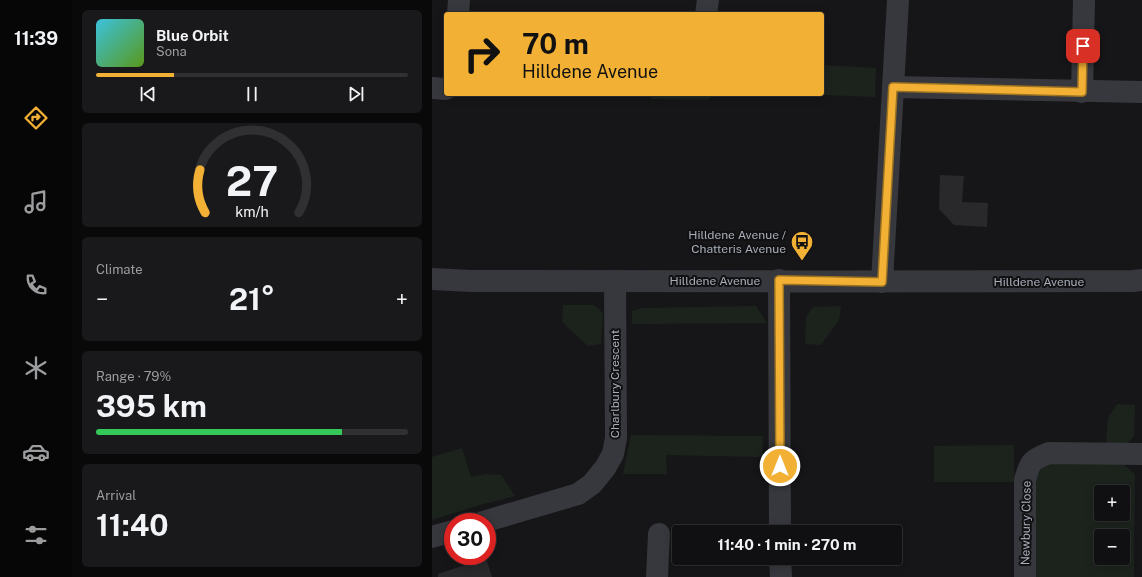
<!DOCTYPE html>
<html lang="en">
<head>
<meta charset="utf-8">
<style>
	body { margin:0; font-family:"Public Sans",sans-serif; background:#19191b; color:#f1f3f6; height:100vh; display:flex; flex-direction:column; font-size:15px; white-space:nowrap }
	* { box-sizing:border-box; margin:0 }
	p { font-size:13px; color:#9c9d9f }
	.icon { flex:none; width:22px; height:22px; fill:none; stroke:currentColor; stroke-width:2; stroke-linecap:round; stroke-linejoin:round }
	.map { position:relative; flex:1; overflow:hidden }
	.side { display:flex; flex-direction:column; gap:10px; padding:10px; background:#09090a; width:360px }
	.side>* { flex:none }
	.guide { position:absolute; left:12px; top:12px; width:380px; height:84px; border-radius:4px; box-shadow:0 2px 10px #0003,0 0 0 1px #303032; background:#f2b134; color:#111; overflow:hidden }
	.tools { position:absolute; left:662px; top:485px; display:grid; gap:8px }
	.tools a { display:grid; place-items:center; width:36px; height:36px; border-radius:4px; background:#101012; box-shadow:0 2px 10px #0003,0 0 0 1px #303032; font-size:20px }
	.speed { position:absolute; left:12px; top:513px; display:flex; gap:8px; font-size:20px; font-weight:700; text-align:center }
	.speed>* { display:grid; place-content:center; width:52px; height:52px; border-radius:50%; background:#101012; box-shadow:0 2px 10px #0003,0 0 0 1px #303032; line-height:1 }
	.speed .limit { border:6px solid #d22; background:#fff; color:#111 }
	.pin { position:absolute; display:grid; place-items:center; width:34px; height:34px; color:#fff; margin:-17px; border-radius:8px; box-shadow:0 2px 6px #0006 }
	.me { position:absolute; width:44px; margin:-22px; rotate:0deg; stroke-linejoin:round; filter:drop-shadow(0 0 3px #0008) }
	.turn { display:flex; align-items:center; gap:14px; height:84px; padding:0 12px; font-size:18px }
	.turn .icon { width:52px; height:52px; stroke-width:2.5 }
	.turn b { display:block; font-size:28px; line-height:34px }
	.big { font-size:30px; font-weight:700; line-height:1.1 }
	.side .tile { flex:1; display:flex; flex-direction:column; justify-content:center; gap:6px; min-width:0; padding:0 14px; border-radius:6px; background:#19191b }
	.side .dial { align-items:center; gap:0 }
	.dial svg { height:104px; overflow:visible; fill:none; stroke:#303032; stroke-width:7; stroke-linecap:round; text-anchor:middle }
	.dial text { fill:#f1f3f6; stroke:none }
	.song { display:flex; align-items:center; gap:12px }
	.cover { width:48px; height:48px; border-radius:6px; background:linear-gradient(135deg,hsl(190 70% 55%),hsl(90 70% 35%)) }
	.played { height:4px; border-radius:2px; background:linear-gradient(90deg,#f2b134 25%,#303032 25%) }
	.keys { display:flex; justify-content:space-around; direction:ltr }
	.heat { display:flex; justify-content:space-between; align-items:center; font-size:22px; direction:ltr }
	.charge { height:6px; border-radius:3px; background:linear-gradient(90deg,#34c759 79%,#303032 0) }
	.trip { position:absolute; left:240px; top:525px; width:230px; height:40px; border-radius:4px; background:#101012; box-shadow:0 2px 10px #0003,0 0 0 1px #303032; font-weight:700; line-height:40px; text-align:center }
	main { display:flex; flex:1; min-height:0 }
	.tab-bar { display:flex; flex-direction:column; width:72px; justify-content:space-around; align-items:center; background:#060607; color:#9c9d9f }
	.tab-bar .icon { width:28px; height:28px }
	.tab-bar .selected { color:#f2b134 }
	.tab-bar b { font-size:18px; color:#f1f3f6 }
	.map>svg:first-child { display:block }
	.green { fill:#1c231d; fill-rule:evenodd }
	.building { fill:#29292c }
	.lines { fill:none; stroke-linecap:round; stroke-linejoin:round }
	.minor { stroke:#37383d; stroke-width:22 }
	.route-casing { stroke:#9d7322; stroke-width:10 }
	.route { stroke:#f2b134; stroke-width:7 }
	.labels { text-anchor:middle; dominant-baseline:central; stroke-width:4; stroke-linejoin:round; paint-order:stroke }
	.poi-label { font-size:12px; fill:#a8adb8; stroke:#111113; text-anchor:end }
	.street-label { font-size:12px; fill:#a8adb8; stroke:#111113 }
</style>
</head>
<body>
<main>
<nav class="tab-bar">
<b>11:39</b>
<svg class="icon selected" aria-label="directions" viewBox="0 0 24 24"><path d="M12 3l9 9-9 9-9-9zM9 14v-3h6M13 9l2 2-2 2"/></svg>
<svg class="icon" aria-label="music" viewBox="0 0 24 24"><path d="M9 18V5l10-2v13"/><circle cx="6" cy="18" r="3"/><circle cx="16" cy="16" r="3"/></svg>
<svg class="icon" aria-label="phone" viewBox="0 0 24 24"><path d="M5 4h4l2 5-3 2q2 4 5 5l2-3 5 2v4C11 20 4 13 5 4z"/></svg>
<svg class="icon" aria-label="climate" viewBox="0 0 24 24"><path d="M12 3v18M4 7l16 10M4 17L20 7"/></svg>
<svg class="icon" aria-label="car" viewBox="0 0 24 24"><path d="M5 17H2v-5l4-1 3-4h7l3 4 3 1v5h-3M9 17h6M6 11h13"/><circle cx="7" cy="17" r="2"/><circle cx="17" cy="17" r="2"/></svg>
<svg class="icon" aria-label="filters" viewBox="0 0 24 24"><path d="M4 7h16M4 17h16"/><circle cx="9" cy="7" r="2"/><circle cx="15" cy="17" r="2"/></svg>
</nav>
<section class="side">
<div class="tile">
<div class="song"><i class="cover"></i><div><b>Blue Orbit</b><p>Sona</p></div></div>
<div class="played"></div>
<div class="keys"><svg class="icon" aria-label="previous" viewBox="0 0 24 24"><path d="M18 5L8 12l10 7zM5 5v14"/></svg><svg class="icon" aria-label="pause" viewBox="0 0 24 24"><path d="M8 5v14M16 5v14"/></svg><svg class="icon" aria-label="next" viewBox="0 0 24 24"><path d="M6 5l10 7-10 7zM19 5v14"/></svg></div>
</div>
<div class="tile dial"><svg viewBox="0 0 100 80">
<path d="M14 69A42 42 0 1 1 86 69"/>
<path d="M14 69A42 42 0 0 1 10 36" stroke="#f2b134"/>
<text x="50" y="56" font-size="32" font-weight="700">27</text>
<text x="50" y="72" font-size="11">km/h</text>
</svg></div>
<div class="tile"><p>Climate</p>
<div class="heat"><a>−</a><b class="big">21°</b><a>+</a></div>
</div>
<div class="tile"><p>Range · 79%</p><b class="big">395 km</b><div class="charge"></div></div>
<div class="tile"><p>Arrival</p><b class="big">11:40</b></div>
</section>
<div class="map">
<svg width="710" height="577" viewBox="0 0 710 577">
	<rect width="100%" height="100%" fill="#161618"/>
	<g class="green">
		<path d="M 390,65 L 444,68 L 443,97 L 369,94 L 390,94 Z"/>
		<path d="M 218,94 L 281,94 L 276,100 L 219,99 Z"/>
		<path d="M 131,305 L 162,305 L 171,313 L 169,344 L 156,346 L 130,322 Z"/>
		<path d="M 324,306 L 335,323 L 200,324 L 200,311 L 210,308 Z"/>
		<path d="M 409,306 L 407,320 L 389,345 L 373,344 L 374,317 L 381,307 Z"/>
		<path d="M 685,404 L 703,405 L 702,436 L 694,445 L 674,445 L 676,418 Z"/>
		<path d="M 199,435 L 331,436 L 330,457 L 234,455 L 235,474 L 191,474 Z"/>
		<path d="M 582,445 L 582,482 L 502,482 L 502,446 Z"/>
		<path d="M 30,448 L 39,477 L 53,474 L 69,475 L 83,496 L 48,505 L 0,520 L 0,457 Z"/>
		<path d="M 621,463 L 690,463 L 703,474 L 702,577 L 603,577 L 602,482 L 610,468 ZM 669,492 L 691,492 L 691,514 L 669,514 ZM 669,536 L 691,536 L 691,558 L 669,558 Z"/>
	</g>
	<g class="building">
		<path d="M 508,175 L 532,176 L 530,202 L 556,203 L 555,227 L 522,225 L 507,209 Z"/>
		<path d="M 54,558 L 60,577 L 6,577 L 6,574 Z"/>
	</g>
	<g class="lines">
		<g class="minor">
			<path d="M 26,14 L 27,0"/>
			<path d="M 274,14 L 276,0"/>
			<path d="M 461,87 L 710,92"/>
			<path d="M 0,88 L 14,89"/>
			<path d="M 650,92 L 652,0"/>
			<path d="M 0,279 L 39,281 C 260,281 480,282 701,281 L 710,280"/>
			<path d="M 347,280 L 348,532"/>
			<path d="M 450,282 L 466,0"/>
			<path d="M 51,522 L 146,494 L 160,484 L 173,468 L 181,454 L 184,438 L 183,281"/>
			<path d="M 0,537 L 21,531"/>
			<path d="M 348,558 L 349,577"/>
			<path d="M 225,577 L 227,534"/>
			<path d="M 593,577 L 593,480 C 598,462 599,460 617,453 L 710,454"/>
		</g>
	</g>
	<g class="lines">
		<g class="route-casing">
			<path id="route" d="M 348,466 L 347,280 L 450,282 L 461,87 L 650,92 L 651,46"/>
		</g>
		<use href="#route" class="route"/>
	</g>
	<defs>
		<g id="bus-pin" transform="scale(1.15)"><path d="M0 17L-7.5 6A9.5 9.5 0 1 1 7.5 6Z" fill="#f2b134" stroke="#111113"/><path d="M-5-6H5V4H4V6H2V4H-2V6H-4V4H-5ZM-3.5-4V0h7V-4ZM-3.5 1.2v1.5H-2V1.2ZM2 1.2v1.5H3.5V1.2Z" fill="#111"/></g>
	</defs>
	<g fill-rule="evenodd">
		<use href="#bus-pin" x="370" y="242"/>
	</g>
	<g class="labels">
		<g class="poi-label">
			<text x="354" y="235">Hilldene Avenue /<tspan x="354" dy="14">Chatteris Avenue</tspan></text>
		</g>
		<g class="street-label">
			<text x="283" y="281">Hilldene Avenue</text>
			<text x="607" y="282">Hilldene Avenue</text>
			<text transform="translate(183 384) rotate(-90)">Charlbury Crescent</text>
			<text transform="translate(594 523) rotate(-89)">Newbury Close</text>
		</g>
	</g>
</svg>
<div class="tools">
<a>+</a>
<a>−</a>
</div>
<div class="speed"><div class="limit">30</div></div>
<div class="pin" style="left:651px;top:46px;background:#d93025"><svg class="icon" aria-label="arrive" viewBox="0 0 24 24"><path d="M6 21V4h12l-3 4 3 4H6"/></svg></div>
<svg class="me" style="left:348px;top:466px" viewBox="-20 -20 40 40"><circle r="17" fill="#f2b134" stroke="#fff" stroke-width="3"/><path d="M0-11L8 9 0 5-8 9z" fill="#fff"/></svg>
<div class="trip">11:40 · 1 min · 270 m</div>
<div class="guide">
<div class="turn"><svg class="icon" aria-label="right" viewBox="0 0 24 24"><path d="M7 20v-9h11M14 6l5 5-5 5"/></svg><div><b>70 m</b>Hilldene Avenue</div></div>
</div>
</div>
</main>
</body>
</html>
